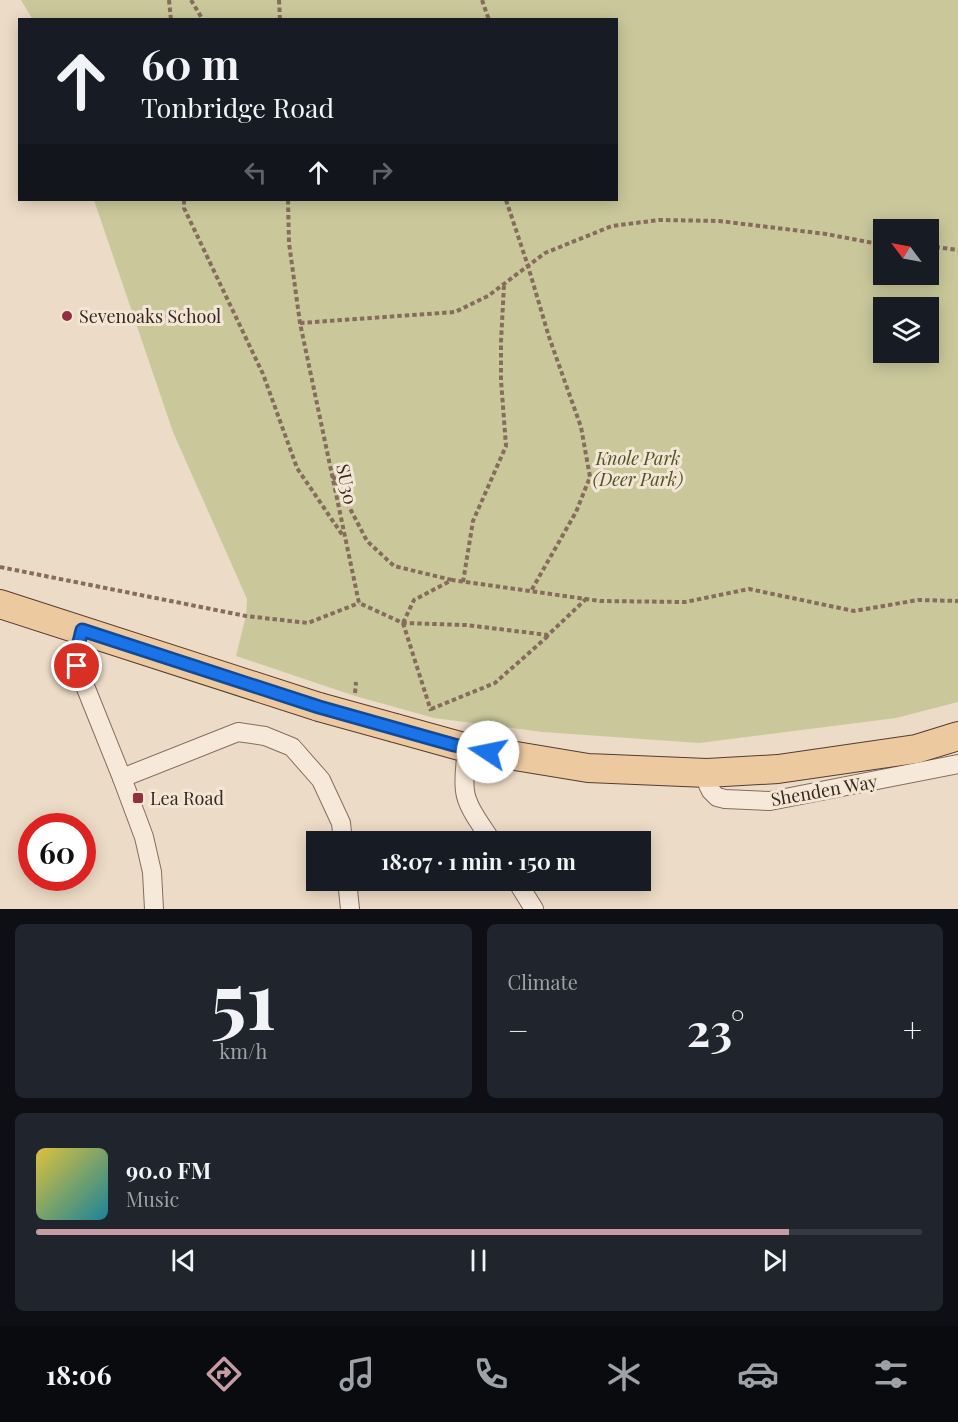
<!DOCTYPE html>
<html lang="en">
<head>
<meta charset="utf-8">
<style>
	body { margin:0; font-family:"Playfair Display",serif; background:#20242c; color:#f1f3f6; height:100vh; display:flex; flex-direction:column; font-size:22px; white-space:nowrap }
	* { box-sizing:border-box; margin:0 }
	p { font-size:20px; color:#9ea1a6 }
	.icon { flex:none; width:33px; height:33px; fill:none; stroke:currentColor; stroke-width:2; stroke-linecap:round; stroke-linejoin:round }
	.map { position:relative; height:909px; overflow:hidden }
	.details { display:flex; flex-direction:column; gap:15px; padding:15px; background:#0d0f14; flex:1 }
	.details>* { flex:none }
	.guide { position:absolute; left:18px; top:18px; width:600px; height:183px; border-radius:0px; box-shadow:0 3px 15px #0003; background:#171b24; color:#f1f3f6; overflow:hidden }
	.needle { width:39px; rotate:302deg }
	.tools { position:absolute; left:873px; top:219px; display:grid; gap:12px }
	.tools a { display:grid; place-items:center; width:66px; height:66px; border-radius:0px; background:#171b24; box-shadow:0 3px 15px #0003; font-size:30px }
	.speed { position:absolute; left:18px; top:813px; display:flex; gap:12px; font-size:30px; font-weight:700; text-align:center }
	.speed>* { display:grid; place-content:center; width:78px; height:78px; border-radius:50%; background:#171b24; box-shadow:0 3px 15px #0003; line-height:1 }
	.speed .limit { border:9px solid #d22; background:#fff; color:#111 }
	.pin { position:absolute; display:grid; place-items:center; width:51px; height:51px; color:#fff; margin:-26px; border:3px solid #fff; border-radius:50%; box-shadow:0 2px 6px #0007 }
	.me { position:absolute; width:66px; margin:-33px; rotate:281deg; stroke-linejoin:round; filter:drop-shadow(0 0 4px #0008) }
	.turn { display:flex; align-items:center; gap:21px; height:126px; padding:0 24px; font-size:27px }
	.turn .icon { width:78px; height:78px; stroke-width:2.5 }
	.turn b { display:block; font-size:42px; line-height:51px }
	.lanes { display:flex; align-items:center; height:57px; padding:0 24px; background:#0003; justify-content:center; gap:30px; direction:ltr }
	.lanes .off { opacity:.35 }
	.big { font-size:45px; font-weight:700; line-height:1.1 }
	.details .tile { flex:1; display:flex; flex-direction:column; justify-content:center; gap:9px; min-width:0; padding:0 21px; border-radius:9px; background:#20242c }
	.details .dial { align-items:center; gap:0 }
	.dial b { font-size:78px; line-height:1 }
	.song { display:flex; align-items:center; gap:18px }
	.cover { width:72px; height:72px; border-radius:9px; background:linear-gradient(135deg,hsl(50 70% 55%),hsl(190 70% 35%)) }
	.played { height:6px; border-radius:3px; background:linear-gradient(90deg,#c69ba4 85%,#363941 85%) }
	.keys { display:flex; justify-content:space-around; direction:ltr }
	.heat { display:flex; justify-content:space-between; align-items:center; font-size:33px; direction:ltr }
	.details .tiles { flex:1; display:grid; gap:15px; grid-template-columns:1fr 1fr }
	.tile:last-child { grid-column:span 2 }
	.trip { position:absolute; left:306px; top:831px; width:345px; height:60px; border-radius:0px; background:#171b24; box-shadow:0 3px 15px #0003; font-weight:700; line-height:60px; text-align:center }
	.tabs { display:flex; height:96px; justify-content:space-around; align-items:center; background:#090b0e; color:#9ea1a6 }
	.tabs .icon { width:42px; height:42px }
	.tabs .selected { color:#c69ba4 }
	.tabs b { font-size:27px; color:#f1f3f6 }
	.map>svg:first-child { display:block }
	.green { fill:#cac89b; fill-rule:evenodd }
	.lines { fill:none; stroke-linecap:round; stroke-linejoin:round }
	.street-casing { stroke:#866c5d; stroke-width:20 }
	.primary-casing { stroke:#553c31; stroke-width:30 }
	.path { stroke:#866c5d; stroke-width:4; stroke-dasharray:4.5 3; stroke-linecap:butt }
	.street { stroke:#f7e9d9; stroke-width:18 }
	.primary { stroke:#edc9a0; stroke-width:28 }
	.primary-bridge-casing { stroke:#553c31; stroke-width:30; stroke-linecap:butt }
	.primary-bridge { stroke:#edc9a0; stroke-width:28 }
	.route-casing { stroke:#114b97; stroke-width:15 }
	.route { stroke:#1a73e8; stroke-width:10 }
	.poi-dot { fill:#923040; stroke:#f4e6d5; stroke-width:2 }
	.labels { text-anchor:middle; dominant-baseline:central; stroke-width:6; stroke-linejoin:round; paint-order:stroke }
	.poi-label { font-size:18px; fill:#372720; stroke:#f4e6d5; text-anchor:start }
	.park-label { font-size:18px; font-style:italic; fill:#4f5327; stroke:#f4e6d5 }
	.street-label { font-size:18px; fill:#372720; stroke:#f4e6d5 }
</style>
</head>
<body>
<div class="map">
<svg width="958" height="909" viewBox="0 0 958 909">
	<rect width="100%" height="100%" fill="#ecdbc6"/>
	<path class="green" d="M 21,0 L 958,0 L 958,702 L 896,718 L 699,743 L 543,732 L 434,718 L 355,696 L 236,656 L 246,616 L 247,599 L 173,432 L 94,200 L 616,200 L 616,20 L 33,20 ZM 884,230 L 928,230 L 928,274 L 884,274 ZM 884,308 L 928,308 L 928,352 L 884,352 Z"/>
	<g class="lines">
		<g class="street-casing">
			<g id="street">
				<path d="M 82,630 C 79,643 75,653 77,666 L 122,778 L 144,837 L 152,872 L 154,909"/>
				<path d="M 467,748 C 466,762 463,777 465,791 C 467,808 483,827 492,842"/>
				<path d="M 707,773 L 708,785 L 711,791 L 717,797 L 725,799 L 770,801 L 958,764"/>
				<path d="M 122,778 L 238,732 L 265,736 L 292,747 L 321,780 L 341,823 L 343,842"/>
				<path d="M 347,880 L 350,909"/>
				<path d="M 516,880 L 534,909"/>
			</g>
		</g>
		<g class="primary-casing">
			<g id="primary">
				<path d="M 0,604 L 319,707"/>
				<path d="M 395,728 L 467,748 L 588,768 L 707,773 L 778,769 L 916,749 L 958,736"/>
			</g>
		</g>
		<g class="path">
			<path d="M 169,0 L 171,20"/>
			<path d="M 191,0 L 203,20"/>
			<path d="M 279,0 L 280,20"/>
			<path d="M 482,0 L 489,20"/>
			<path d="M 184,200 L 184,208 L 263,374 L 297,468 L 343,536"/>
			<path d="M 288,200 L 289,243 L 300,323 L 359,603 L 403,623 L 466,625 L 548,635 L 586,599"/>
			<path d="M 506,200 L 528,266 L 549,337 L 581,427 L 590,477 L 576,512 L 531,591"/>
			<path d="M 928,246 L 958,250"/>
			<path d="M 300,323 L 455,312 L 488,296 L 545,253 L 612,226 L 659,220 L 719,221 L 826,234 L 884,245"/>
			<path d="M 333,476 L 367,541 L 394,566 L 452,580"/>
			<path d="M 0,567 L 246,616 L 308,623 L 359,603"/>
			<path d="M 463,582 L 473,521 L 506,446 L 501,380 L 501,342 L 504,285"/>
			<path d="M 403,623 L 414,600 L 452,580 L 600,601 L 685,602 L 749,589 L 854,611 L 918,600 L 958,601"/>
			<path d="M 403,623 L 431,711"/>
			<path d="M 355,693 L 356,682"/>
			<path d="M 431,709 L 495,683 L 548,636"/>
		</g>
		<use href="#street" class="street"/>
		<use href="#primary" class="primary"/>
		<g class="primary-bridge-casing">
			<path id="primary-bridge" d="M 319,707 L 395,728"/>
		</g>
		<use href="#primary-bridge" class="primary-bridge"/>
	</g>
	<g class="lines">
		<g class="route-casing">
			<path id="route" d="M 77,666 C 75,653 79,643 82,630 L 319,707 L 454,745 L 488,752"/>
		</g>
		<use href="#route" class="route"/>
	</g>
	<g class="poi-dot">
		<circle cx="67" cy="316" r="6"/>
		<rect x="132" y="792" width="12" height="12" rx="3"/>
	</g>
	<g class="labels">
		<g class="poi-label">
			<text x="79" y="316">Sevenoaks School</text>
			<text x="150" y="798">Lea Road</text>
		</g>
		<g class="park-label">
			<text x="638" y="458">Knole Park<tspan x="638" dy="21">(Deer Park)</tspan></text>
		</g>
		<g class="street-label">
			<text transform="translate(347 484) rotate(78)">SU30</text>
			<text transform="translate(824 790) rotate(-10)">Shenden Way</text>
		</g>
	</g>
</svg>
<div class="tools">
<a><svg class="needle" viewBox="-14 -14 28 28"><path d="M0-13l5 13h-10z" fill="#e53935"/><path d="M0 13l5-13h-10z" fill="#9ea1a6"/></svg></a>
<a><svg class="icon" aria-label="layers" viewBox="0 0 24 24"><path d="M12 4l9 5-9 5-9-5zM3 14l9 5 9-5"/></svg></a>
</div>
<div class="speed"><div class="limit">60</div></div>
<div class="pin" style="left:77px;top:666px;background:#d93025"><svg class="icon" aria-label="arrive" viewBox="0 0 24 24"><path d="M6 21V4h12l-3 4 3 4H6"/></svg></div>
<svg class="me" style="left:488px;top:752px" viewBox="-20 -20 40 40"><circle r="19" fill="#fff"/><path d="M0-13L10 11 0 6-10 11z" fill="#1a73e8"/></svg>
<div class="trip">18:07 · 1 min · 150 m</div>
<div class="guide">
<div class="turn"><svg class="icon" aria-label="ahead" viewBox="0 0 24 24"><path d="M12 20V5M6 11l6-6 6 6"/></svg><div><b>60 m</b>Tonbridge Road</div></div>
<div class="lanes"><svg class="icon off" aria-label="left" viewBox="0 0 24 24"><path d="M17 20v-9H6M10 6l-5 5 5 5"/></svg><svg class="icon" aria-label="ahead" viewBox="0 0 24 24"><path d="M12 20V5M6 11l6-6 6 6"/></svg><svg class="icon off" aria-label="right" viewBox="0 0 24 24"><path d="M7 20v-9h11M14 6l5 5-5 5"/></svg></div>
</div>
</div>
<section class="details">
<div class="tiles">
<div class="tile dial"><b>51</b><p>km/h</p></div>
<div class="tile"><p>Climate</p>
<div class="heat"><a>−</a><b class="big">23°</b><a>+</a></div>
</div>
<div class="tile">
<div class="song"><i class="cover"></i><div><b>90.0 FM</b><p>Music</p></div></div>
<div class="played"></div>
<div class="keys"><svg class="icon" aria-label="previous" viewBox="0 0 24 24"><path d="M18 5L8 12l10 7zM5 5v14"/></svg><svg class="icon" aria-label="pause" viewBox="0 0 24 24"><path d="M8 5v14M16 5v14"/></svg><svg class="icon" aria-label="next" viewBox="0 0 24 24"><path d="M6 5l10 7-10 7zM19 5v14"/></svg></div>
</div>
</div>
</section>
<nav class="tabs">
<b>18:06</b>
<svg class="icon selected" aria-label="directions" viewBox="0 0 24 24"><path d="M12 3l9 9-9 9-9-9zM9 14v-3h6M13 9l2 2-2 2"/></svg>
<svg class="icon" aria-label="music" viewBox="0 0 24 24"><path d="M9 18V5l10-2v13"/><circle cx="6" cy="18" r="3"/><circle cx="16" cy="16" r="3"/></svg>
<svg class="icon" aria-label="phone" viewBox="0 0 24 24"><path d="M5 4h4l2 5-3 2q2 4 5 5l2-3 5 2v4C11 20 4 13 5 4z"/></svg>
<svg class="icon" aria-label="climate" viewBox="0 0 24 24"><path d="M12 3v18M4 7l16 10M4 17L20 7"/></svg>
<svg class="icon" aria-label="car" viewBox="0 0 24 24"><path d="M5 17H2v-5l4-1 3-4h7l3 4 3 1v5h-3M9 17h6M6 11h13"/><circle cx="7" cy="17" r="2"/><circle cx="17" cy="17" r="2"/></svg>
<svg class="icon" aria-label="filters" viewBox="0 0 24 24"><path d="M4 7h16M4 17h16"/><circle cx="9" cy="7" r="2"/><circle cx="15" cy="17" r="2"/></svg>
</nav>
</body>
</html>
